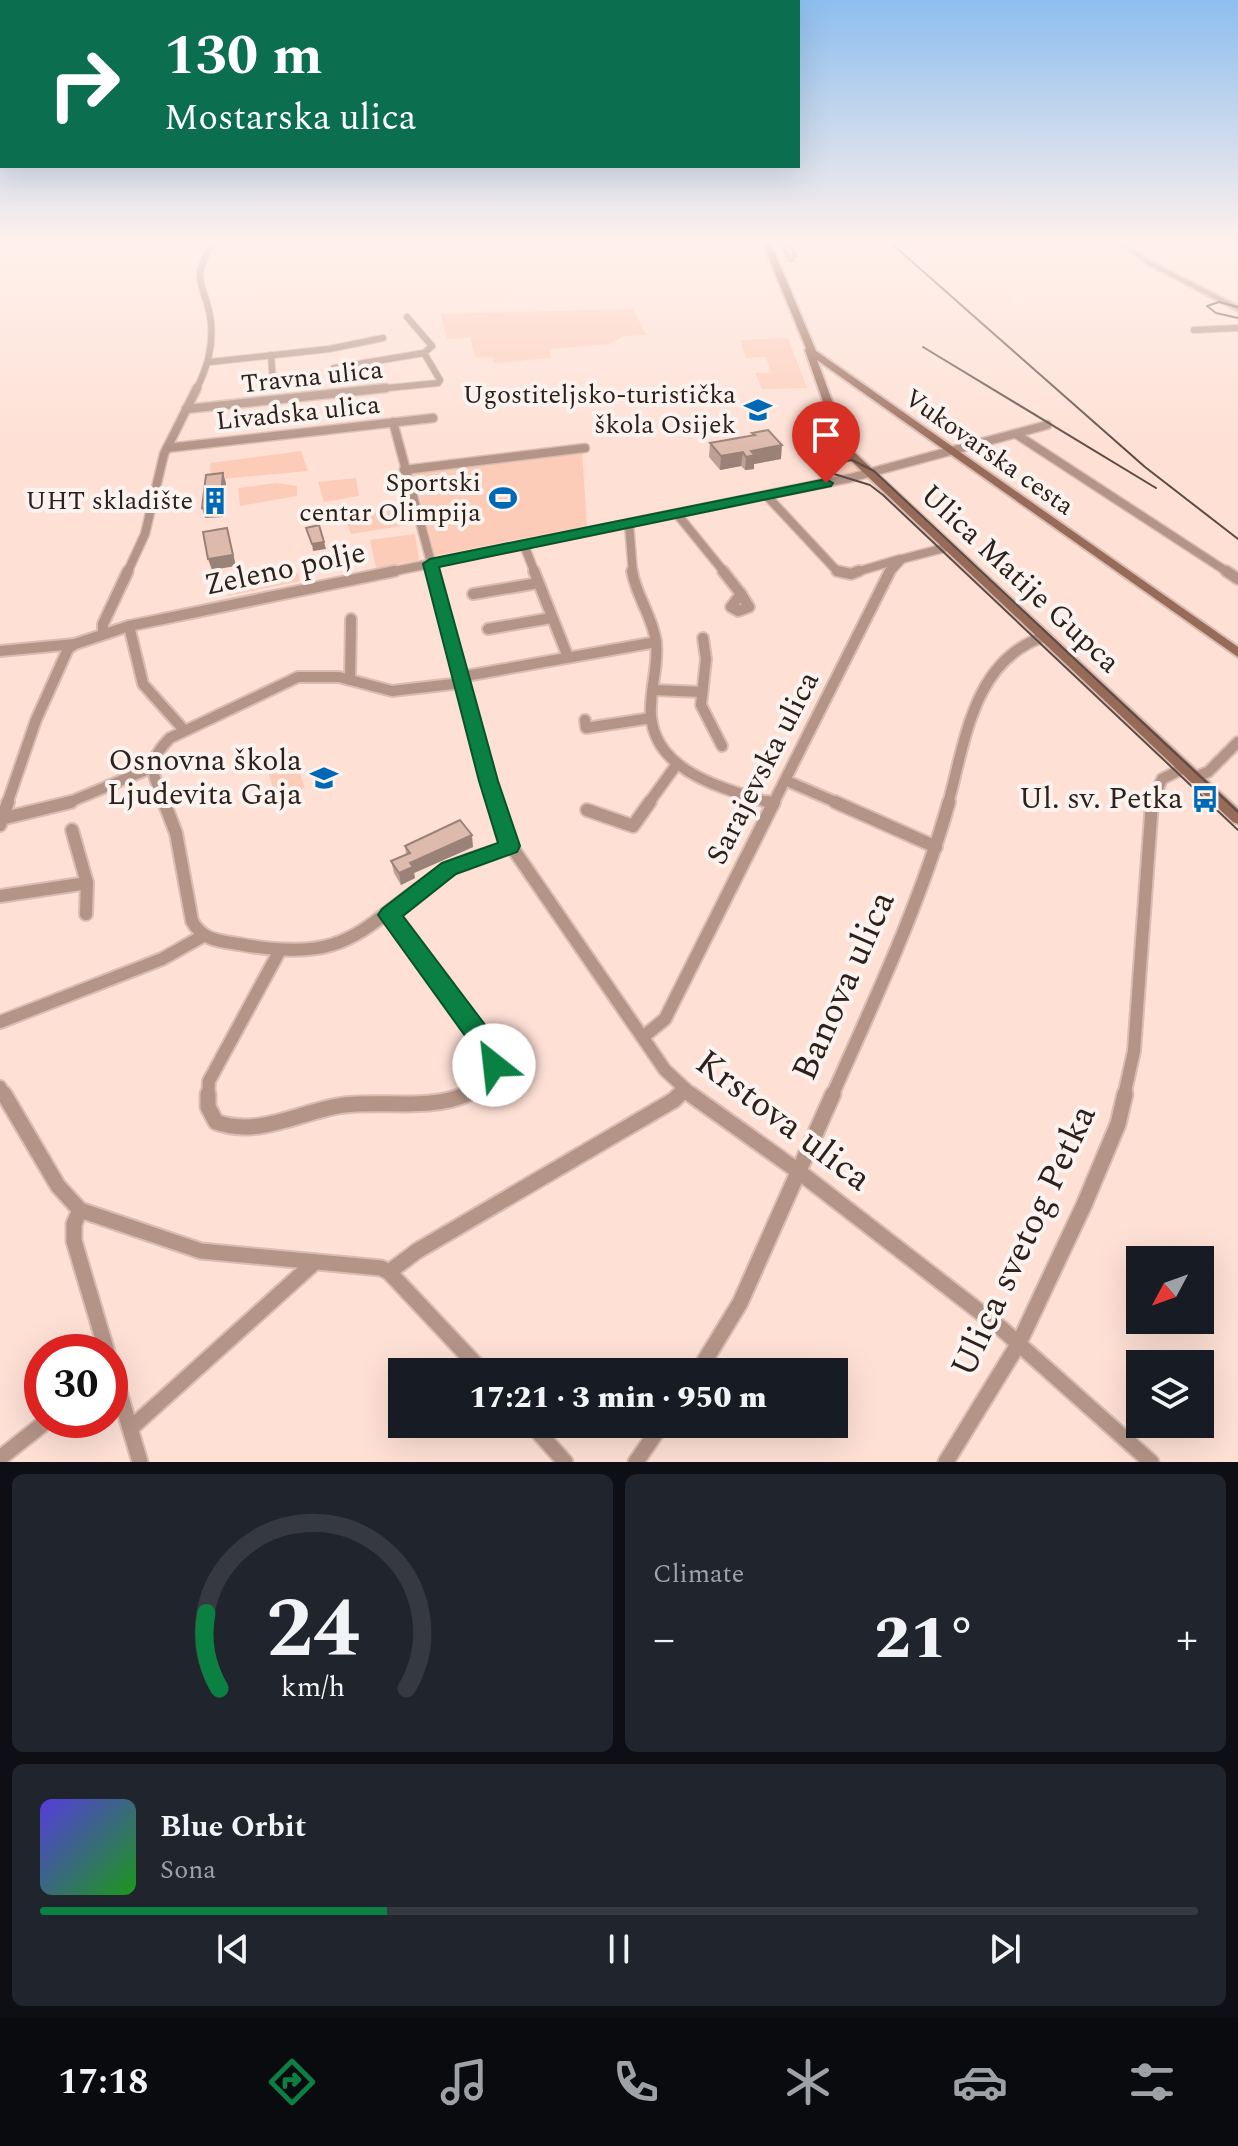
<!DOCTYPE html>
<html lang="en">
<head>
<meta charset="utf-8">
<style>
	body { margin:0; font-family:Spectral,serif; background:#20242c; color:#f1f3f6; height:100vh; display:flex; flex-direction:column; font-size:30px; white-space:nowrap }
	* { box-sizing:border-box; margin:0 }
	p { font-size:26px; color:#9ea1a6 }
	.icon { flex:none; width:44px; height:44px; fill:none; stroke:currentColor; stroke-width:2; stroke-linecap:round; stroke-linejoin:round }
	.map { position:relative; height:1462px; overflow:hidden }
	.details { display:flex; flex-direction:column; gap:12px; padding:12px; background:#0d0f14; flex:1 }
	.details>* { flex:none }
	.top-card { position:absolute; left:0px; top:0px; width:800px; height:168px; box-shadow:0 8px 32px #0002; background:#0b6e4f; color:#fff; overflow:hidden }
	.needle { width:52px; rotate:229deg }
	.buttons { position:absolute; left:1126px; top:1246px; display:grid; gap:16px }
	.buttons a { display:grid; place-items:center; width:88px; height:88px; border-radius:0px; background:#171b24; box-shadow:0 8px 32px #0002; font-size:40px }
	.speed { position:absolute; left:24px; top:1334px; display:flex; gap:16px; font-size:40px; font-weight:700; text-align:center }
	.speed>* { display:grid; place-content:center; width:104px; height:104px; border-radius:50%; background:#171b24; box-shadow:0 8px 32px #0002; line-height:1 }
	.speed .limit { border:12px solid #d22; background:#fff; color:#111 }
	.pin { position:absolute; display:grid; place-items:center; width:68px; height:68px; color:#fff; margin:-82px -34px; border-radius:50% 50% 50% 0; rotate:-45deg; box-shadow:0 0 8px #0007 }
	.pin .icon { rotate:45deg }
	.me { position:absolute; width:88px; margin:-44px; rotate:331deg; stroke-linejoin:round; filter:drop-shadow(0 0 6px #0008) }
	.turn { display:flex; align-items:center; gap:28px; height:168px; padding:0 32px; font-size:36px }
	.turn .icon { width:104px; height:104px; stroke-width:2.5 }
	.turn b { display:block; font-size:56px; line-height:68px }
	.big { font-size:60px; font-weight:800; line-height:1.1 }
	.details .widget { flex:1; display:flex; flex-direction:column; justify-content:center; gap:12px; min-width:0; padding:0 28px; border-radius:12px; background:#20242c }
	.details .dial { align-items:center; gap:0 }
	.dial svg { height:208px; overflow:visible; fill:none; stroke:#363941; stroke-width:7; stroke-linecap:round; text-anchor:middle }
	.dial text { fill:#f1f3f6; stroke:none }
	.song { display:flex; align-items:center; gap:24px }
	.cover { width:96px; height:96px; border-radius:12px; background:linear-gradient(135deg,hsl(250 70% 55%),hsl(120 70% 35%)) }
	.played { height:8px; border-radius:4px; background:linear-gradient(90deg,#0b8043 30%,#363941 30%) }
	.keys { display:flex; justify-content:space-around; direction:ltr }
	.heat { display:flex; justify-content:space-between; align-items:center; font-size:44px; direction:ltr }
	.details .tiles { flex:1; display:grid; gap:12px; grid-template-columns:1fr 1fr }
	.widget:last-child { grid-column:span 2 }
	.trip { position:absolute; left:388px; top:1358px; width:460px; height:80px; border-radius:0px; background:#171b24; box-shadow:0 8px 32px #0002; font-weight:800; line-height:80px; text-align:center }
	.menu { display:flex; height:128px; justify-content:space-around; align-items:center; background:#090b0e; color:#9ea1a6 }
	.menu .icon { width:56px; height:56px }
	.menu .selected { color:#0b8043 }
	.menu b { font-size:36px; color:#f1f3f6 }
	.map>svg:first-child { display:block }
	.green { fill:#fdccb9 }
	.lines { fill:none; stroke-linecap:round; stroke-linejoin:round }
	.minor-far4-casing { stroke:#d9bdb4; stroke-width:8 }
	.minor-far3-casing { stroke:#d9bdb4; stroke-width:11 }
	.minor-far2-casing { stroke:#d9bdb4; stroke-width:14 }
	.minor-far1-casing { stroke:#d9bdb4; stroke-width:16 }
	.minor-casing { stroke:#d9bdb4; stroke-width:19 }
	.tertiary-casing { stroke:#d9bdb4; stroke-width:4 }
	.secondary-casing { stroke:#d9bdb4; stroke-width:4 }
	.minor-far4 { stroke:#b49487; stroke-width:6 }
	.minor-far3 { stroke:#b49487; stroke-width:8 }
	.minor-far2 { stroke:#b49487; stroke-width:10 }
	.minor-far1 { stroke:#b49487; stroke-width:12 }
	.minor { stroke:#b49487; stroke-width:15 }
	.tertiary { fill:#b49487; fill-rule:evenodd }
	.secondary { fill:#986b59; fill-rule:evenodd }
	.tram { stroke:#5d4b45; stroke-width:2 }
	.rail { stroke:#5d4b45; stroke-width:2 }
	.wall { fill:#bea094 }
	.shaded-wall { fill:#9b8278 }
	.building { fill:#ddbaac; stroke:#9b8278; stroke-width:2 }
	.route { fill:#0b8043; stroke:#07532c; stroke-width:2 }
	.labels { text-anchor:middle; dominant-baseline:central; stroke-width:8; stroke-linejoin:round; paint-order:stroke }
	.far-street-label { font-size:26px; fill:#2e201b; stroke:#faf3f0 }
	.far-poi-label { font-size:26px; fill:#2e201b; stroke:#faf3f0; text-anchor:end }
	.street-label { font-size:30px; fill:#2e201b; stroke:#faf3f0 }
	.poi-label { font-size:30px; fill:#2e201b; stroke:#faf3f0; text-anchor:end }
	.near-street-label { font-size:36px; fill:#2e201b; stroke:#faf3f0 }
</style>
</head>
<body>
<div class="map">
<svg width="1238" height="1462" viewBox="0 0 1238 1462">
	<rect width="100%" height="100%" fill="#fee0d5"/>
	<g class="green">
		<path d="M 633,309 L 646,335 L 624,336 L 609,344 L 549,349 L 551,358 L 494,363 L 492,357 L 476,358 L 470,338 L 447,339 L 441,314 Z"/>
		<path d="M 788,338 L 807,388 L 762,389 L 755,373 L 771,373 L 766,357 L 746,358 L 740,340 Z"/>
		<path d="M 817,438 L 835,439 L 858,469 L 856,475 L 829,479 L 832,477 L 830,473 L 825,473 L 828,471 L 822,460 L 804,460 L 811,459 L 821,441 Z"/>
		<path d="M 582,450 L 587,526 L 435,556 L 413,470 Z"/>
		<path d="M 301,451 L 308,471 L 211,480 L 210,463 Z"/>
		<path d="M 356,478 L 359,496 L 324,502 L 318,482 Z"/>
		<path d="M 276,483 L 297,486 L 297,496 L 240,506 L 238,488 Z"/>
		<path d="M 410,508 L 414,524 L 351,534 L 344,517 Z"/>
		<path d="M 415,534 L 419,560 L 376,568 L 370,540 Z"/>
		<path d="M 298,573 L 300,581 L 227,596 L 234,585 Z"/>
		<path d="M 293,751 L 305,788 L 276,797 L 264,760 Z"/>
	</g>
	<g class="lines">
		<g class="minor-far4-casing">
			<g id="minor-far4">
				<path d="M 1194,330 L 1238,328"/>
				<path d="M 271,355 L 273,382"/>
				<path d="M 210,362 L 329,349 L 383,338"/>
				<path d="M 334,368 L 424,353"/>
				<path d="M 196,390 C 207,368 213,349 211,323 C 207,284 188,285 212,244"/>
				<path d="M 367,390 L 438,383 L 440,380 L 424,353 L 432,346 L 407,317"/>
			</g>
		</g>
		<g class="minor-far3-casing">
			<g id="minor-far3">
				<path d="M 186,409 L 386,388"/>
				<path d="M 393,422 L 434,573"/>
				<path d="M 1016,434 L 1229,573"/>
				<path d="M 167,448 L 433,418"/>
				<path d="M 404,470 L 585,448"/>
				<path d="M 766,495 L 838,572 L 847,573"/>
				<path d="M 677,514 L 725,573"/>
				<path d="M 629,524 L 633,573"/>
				<path d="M 524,545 L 535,573"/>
				<path d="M 127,573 L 145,534 L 164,454 L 197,388"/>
				<path d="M 385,573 L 850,478 L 1047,425"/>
				<path d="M 853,573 L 900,559"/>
				<path d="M 889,573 L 902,559 L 948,547"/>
			</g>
		</g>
		<g class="minor-far2-casing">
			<g id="minor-far2">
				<path d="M 433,571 L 496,804"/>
				<path d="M 534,571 L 568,657"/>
				<path d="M 632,571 C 636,596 653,617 656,642 C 659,666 649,691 651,716 C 656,774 727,789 773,804"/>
				<path d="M 723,571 L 741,594"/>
				<path d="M 837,571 L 851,574 L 859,571"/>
				<path d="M 1226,571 L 1238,579"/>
				<path d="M 473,594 L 538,583"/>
				<path d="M 741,594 L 749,607 L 738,611 L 731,607 Z"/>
				<path d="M 129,626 L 143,684 L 184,730"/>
				<path d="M 488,629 L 551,618"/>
				<path d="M 103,633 L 103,624 L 128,571"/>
				<path d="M 703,638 L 706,659 L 701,705 L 722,746"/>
				<path d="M 0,651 L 75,644 L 129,626 L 395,571"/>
				<path d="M 460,677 L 656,642"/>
				<path d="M 350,680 L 351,619"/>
				<path d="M 654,690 L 702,692"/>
				<path d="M 585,720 L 586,728 L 651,718"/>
				<path d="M 1195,777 L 1208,772 L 1238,742"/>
				<path d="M 787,781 L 840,804"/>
				<path d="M 7,804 L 36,720 L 68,649 L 75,644"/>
				<path d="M 65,804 L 151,768"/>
				<path d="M 165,804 C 153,773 144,764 170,738 L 298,677 L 339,677 L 392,691 L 461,683"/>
				<path d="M 648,804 L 677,764"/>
				<path d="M 773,804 L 890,571"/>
				<path d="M 948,804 C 965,742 973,661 1043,637"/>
				<path d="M 1152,804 L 1162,779 L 1184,768"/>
			</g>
		</g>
		<g class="minor-far1-casing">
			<g id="minor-far1">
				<path d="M 164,802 L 176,833 L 192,921 C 202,940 219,941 239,944 C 355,966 360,924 447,870 C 465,859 490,854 510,846"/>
				<path d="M 496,802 L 505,837 L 665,1070 L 693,1096"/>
				<path d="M 768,802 L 773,804"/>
				<path d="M 835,802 L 936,847"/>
				<path d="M 587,810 L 633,826 L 650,802"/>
				<path d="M 1,819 L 71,802"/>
				<path d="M 0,825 L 8,802"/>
				<path d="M 72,830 L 87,883 L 86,914"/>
				<path d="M 0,896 L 87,883"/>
				<path d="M 389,915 L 492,1054 C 490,1079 486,1085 463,1096"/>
				<path d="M 0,1022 L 162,959 L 203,936"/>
				<path d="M 643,1037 L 665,1019 L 774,802"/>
				<path d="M 0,1087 L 5,1096"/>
				<path d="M 208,1096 L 209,1081 L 279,952"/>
				<path d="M 678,1096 L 684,1089"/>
				<path d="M 832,1096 C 875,999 920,904 949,802"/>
				<path d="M 1124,1096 L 1134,1051 L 1152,802"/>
			</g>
		</g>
		<g class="minor-casing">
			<g id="minor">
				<path d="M 4,1094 L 58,1186 L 80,1210 L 201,1251 L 381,1268 L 389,1272 L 483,1372"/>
				<path d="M 208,1094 L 208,1107 L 216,1122 C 260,1138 300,1111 344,1105 C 384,1100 429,1111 467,1094"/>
				<path d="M 690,1094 L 798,1171 L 1002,1329 L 1151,1462"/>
				<path d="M 80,1210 L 74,1224 L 74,1241 L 107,1352"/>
				<path d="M 389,1272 L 417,1251 L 674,1100 L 680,1094"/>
				<path d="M 110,1361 L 140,1462"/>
				<path d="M 698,1372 L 740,1303 L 833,1094"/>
				<path d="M 531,1424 L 565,1462"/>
				<path d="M 131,1428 L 315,1262"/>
				<path d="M 0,1458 L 48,1420"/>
				<path d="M 636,1462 L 662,1424"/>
				<path d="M 946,1462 L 1019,1343 L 1084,1205 L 1118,1124 L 1125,1094"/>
			</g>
		</g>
		<g class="tertiary-casing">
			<path id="tertiary" d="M 1120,244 L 1127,244 L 1151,262 L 1238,306 L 1238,311 L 1147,264 Z"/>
		</g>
		<g class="secondary-casing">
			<path id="secondary" d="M 763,244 L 771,244 L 816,351 L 1238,647 L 1238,657 L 817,360 L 848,444 L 855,453 L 1238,809 L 1238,824 L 1233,822 L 847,457 L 838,444 L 805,350 L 806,348 Z"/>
		</g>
		<use href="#minor-far4" class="minor-far4"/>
		<use href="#minor-far3" class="minor-far3"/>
		<use href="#minor-far2" class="minor-far2"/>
		<use href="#minor-far1" class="minor-far1"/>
		<use href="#minor" class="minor"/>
		<use href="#tertiary" class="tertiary"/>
		<use href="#secondary" class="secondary"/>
		<g class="tram">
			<path d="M 1238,307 L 1219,302 L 1207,306 L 1216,313 L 1238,318"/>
			<path d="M 1238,812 L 874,471 L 852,460 L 833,464 L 834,474 L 870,485 L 883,495 L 1238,830"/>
		</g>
		<g class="rail">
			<path d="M 892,244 L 1145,467 L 1238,539"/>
			<path d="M 923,347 L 1156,488"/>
		</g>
	</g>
	<g class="wall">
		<path d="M 783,245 L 796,256 L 795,262 L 788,262 L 782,251 Z"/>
		<path d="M 752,433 L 781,459 L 754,464 L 754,469 L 745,470 L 741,466 L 720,470 L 709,457 L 710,443 L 752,436 Z"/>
		<path d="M 405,846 L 473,847 L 414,873 L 415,878 L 401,885 L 394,873 L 391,861 L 406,854 Z"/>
	</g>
	<g class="shaded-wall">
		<path d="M 782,445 L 781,459 L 754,464 L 754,469 L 745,470 L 746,457 L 751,451 Z"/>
		<path d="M 743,452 L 741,466 L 720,470 L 721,456 Z"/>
		<path d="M 223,473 L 226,483 L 223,517 L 205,518 L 202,508 Z"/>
		<path d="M 227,528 L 236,566 L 212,570 L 208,559 Z"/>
		<path d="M 324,542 L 326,549 L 313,551 L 312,544 Z"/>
		<path d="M 472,835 L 473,847 L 414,873 L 415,878 L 401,885 L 399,873 L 410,863 Z"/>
	</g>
	<g class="building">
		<path d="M 783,245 L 791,245 L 796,256 L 788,256 Z"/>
		<path d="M 768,430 L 782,445 L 751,451 L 755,455 L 746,457 L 743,452 L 721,456 L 710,443 L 755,435 L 752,433 Z"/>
		<path d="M 223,473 L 220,506 L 202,508 L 206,475 Z"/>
		<path d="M 319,525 L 324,542 L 312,544 L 306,528 Z"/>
		<path d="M 227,528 L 233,555 L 208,559 L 203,532 Z"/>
		<path d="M 460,820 L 472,835 L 410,863 L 413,867 L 399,873 L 391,861 L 410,853 L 405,846 Z"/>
	</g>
	<linearGradient id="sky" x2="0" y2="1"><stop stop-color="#8dbeef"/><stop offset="0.54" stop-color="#fff1ec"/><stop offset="1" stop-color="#fff1ec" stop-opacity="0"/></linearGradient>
	<rect width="1238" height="449" fill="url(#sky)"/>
	<path class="route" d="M 826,479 L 833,483 L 831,486 L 439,567 L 498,781 L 520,846 L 517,852 L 456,874 L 403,916 L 501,1046 L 506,1065 L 503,1073 L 494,1076 L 486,1073 L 481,1058 L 378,915 L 382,909 L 442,863 L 498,843 L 479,781 L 423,564 L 430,559 Z"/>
	<defs>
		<g id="school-bare" transform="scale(2.16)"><path d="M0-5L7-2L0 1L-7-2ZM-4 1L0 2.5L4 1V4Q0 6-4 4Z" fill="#0069b5" stroke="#faf3f0" stroke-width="2.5" paint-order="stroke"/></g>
		<g id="stadium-bare" transform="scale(2.16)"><path d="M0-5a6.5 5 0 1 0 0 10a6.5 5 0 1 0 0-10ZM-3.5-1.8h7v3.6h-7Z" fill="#0069b5" stroke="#faf3f0" stroke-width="2.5" paint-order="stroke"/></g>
		<g id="building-bare" transform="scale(2.16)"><path d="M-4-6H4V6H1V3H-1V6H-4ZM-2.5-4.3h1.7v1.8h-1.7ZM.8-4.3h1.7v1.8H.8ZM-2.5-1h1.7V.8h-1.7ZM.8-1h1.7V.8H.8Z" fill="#0069b5" stroke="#faf3f0" stroke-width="2.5" paint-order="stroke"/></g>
		<g id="bus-bare" transform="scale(2.16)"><path d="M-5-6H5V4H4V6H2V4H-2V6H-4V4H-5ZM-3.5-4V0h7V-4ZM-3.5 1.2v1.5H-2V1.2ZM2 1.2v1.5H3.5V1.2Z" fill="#0069b5" stroke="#faf3f0" stroke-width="2.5" paint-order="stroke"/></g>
	</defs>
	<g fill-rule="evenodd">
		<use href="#school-bare" x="758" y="410"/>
		<use href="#stadium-bare" x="503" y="498"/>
		<use href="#building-bare" x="215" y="501"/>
		<use href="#school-bare" x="324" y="778"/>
		<use href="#bus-bare" x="1205" y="799"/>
	</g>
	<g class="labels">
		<g class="far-street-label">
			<text transform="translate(312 377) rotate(-6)">Travna ulica</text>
			<text transform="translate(298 413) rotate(-6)">Livadska ulica</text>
			<text transform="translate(989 452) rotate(35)">Vukovarska cesta</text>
		</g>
		<g class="far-poi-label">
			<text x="736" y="395">Ugostiteljsko-turistička<tspan x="736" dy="30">škola Osijek</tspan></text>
			<text x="481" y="483">Sportski<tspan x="481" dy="30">centar Olimpija</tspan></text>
			<text x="193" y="501">UHT skladište</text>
		</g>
		<g class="street-label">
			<text transform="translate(285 569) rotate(-12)">Zeleno polje</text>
			<text transform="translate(1020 579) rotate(43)">Ulica Matije Gupca</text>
			<text transform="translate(763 768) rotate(-63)">Sarajevska ulica</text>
		</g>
		<g class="poi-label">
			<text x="302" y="761">Osnovna škola<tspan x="302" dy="34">Ljudevita Gaja</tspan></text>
			<text x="1183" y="799">Ul. sv. Petka</text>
		</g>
		<g class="near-street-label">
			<text transform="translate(844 986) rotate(-66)">Banova ulica</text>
			<text transform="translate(783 1121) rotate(37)">Krstova ulica</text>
			<text transform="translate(1024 1241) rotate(-65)">Ulica svetog Petka</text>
		</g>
	</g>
</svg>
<div class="buttons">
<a><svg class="needle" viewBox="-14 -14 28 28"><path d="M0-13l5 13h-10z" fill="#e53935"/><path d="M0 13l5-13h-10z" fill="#9ea1a6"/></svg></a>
<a><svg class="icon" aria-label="layers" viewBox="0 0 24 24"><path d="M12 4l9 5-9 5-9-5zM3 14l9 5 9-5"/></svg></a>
</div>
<div class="speed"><div class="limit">30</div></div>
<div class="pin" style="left:826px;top:483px;background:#d93025"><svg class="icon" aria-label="arrive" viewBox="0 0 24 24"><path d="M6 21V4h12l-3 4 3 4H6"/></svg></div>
<svg class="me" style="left:494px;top:1065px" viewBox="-20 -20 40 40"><circle r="19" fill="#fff"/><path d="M0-13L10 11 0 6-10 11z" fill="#0b8043"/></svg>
<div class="trip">17:21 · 3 min · 950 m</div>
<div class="top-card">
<div class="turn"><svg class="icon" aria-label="right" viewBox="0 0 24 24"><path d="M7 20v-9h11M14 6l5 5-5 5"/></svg><div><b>130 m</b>Mostarska ulica</div></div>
</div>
</div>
<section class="details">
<div class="tiles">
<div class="widget dial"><svg viewBox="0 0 100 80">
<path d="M14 69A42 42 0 1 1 86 69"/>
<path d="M14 69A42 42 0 0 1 9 40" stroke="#0b8043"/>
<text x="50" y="56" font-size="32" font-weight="700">24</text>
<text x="50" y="72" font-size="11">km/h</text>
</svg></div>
<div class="widget"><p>Climate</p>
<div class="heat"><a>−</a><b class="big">21°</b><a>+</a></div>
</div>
<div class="widget">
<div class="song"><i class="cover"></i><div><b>Blue Orbit</b><p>Sona</p></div></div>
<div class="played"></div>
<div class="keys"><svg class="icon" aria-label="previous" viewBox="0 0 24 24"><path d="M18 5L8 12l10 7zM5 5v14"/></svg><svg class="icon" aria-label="pause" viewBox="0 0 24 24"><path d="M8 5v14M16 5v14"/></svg><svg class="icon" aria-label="next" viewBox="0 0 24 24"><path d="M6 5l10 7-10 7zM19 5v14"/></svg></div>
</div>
</div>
</section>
<nav class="menu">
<b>17:18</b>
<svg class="icon selected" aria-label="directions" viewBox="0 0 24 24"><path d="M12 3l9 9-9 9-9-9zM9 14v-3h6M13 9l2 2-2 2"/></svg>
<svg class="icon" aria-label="music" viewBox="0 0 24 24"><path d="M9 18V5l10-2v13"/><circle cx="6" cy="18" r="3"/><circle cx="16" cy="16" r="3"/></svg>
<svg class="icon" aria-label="phone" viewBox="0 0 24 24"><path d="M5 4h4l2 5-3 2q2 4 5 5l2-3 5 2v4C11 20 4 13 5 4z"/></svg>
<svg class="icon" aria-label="climate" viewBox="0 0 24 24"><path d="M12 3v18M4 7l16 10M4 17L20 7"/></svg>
<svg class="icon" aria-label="car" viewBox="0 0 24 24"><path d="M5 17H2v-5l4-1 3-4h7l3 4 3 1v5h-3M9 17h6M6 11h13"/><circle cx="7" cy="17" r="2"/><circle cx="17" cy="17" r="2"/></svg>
<svg class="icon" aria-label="filters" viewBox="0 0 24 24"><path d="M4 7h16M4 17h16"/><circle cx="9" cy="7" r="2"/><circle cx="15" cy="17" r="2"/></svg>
</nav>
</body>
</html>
